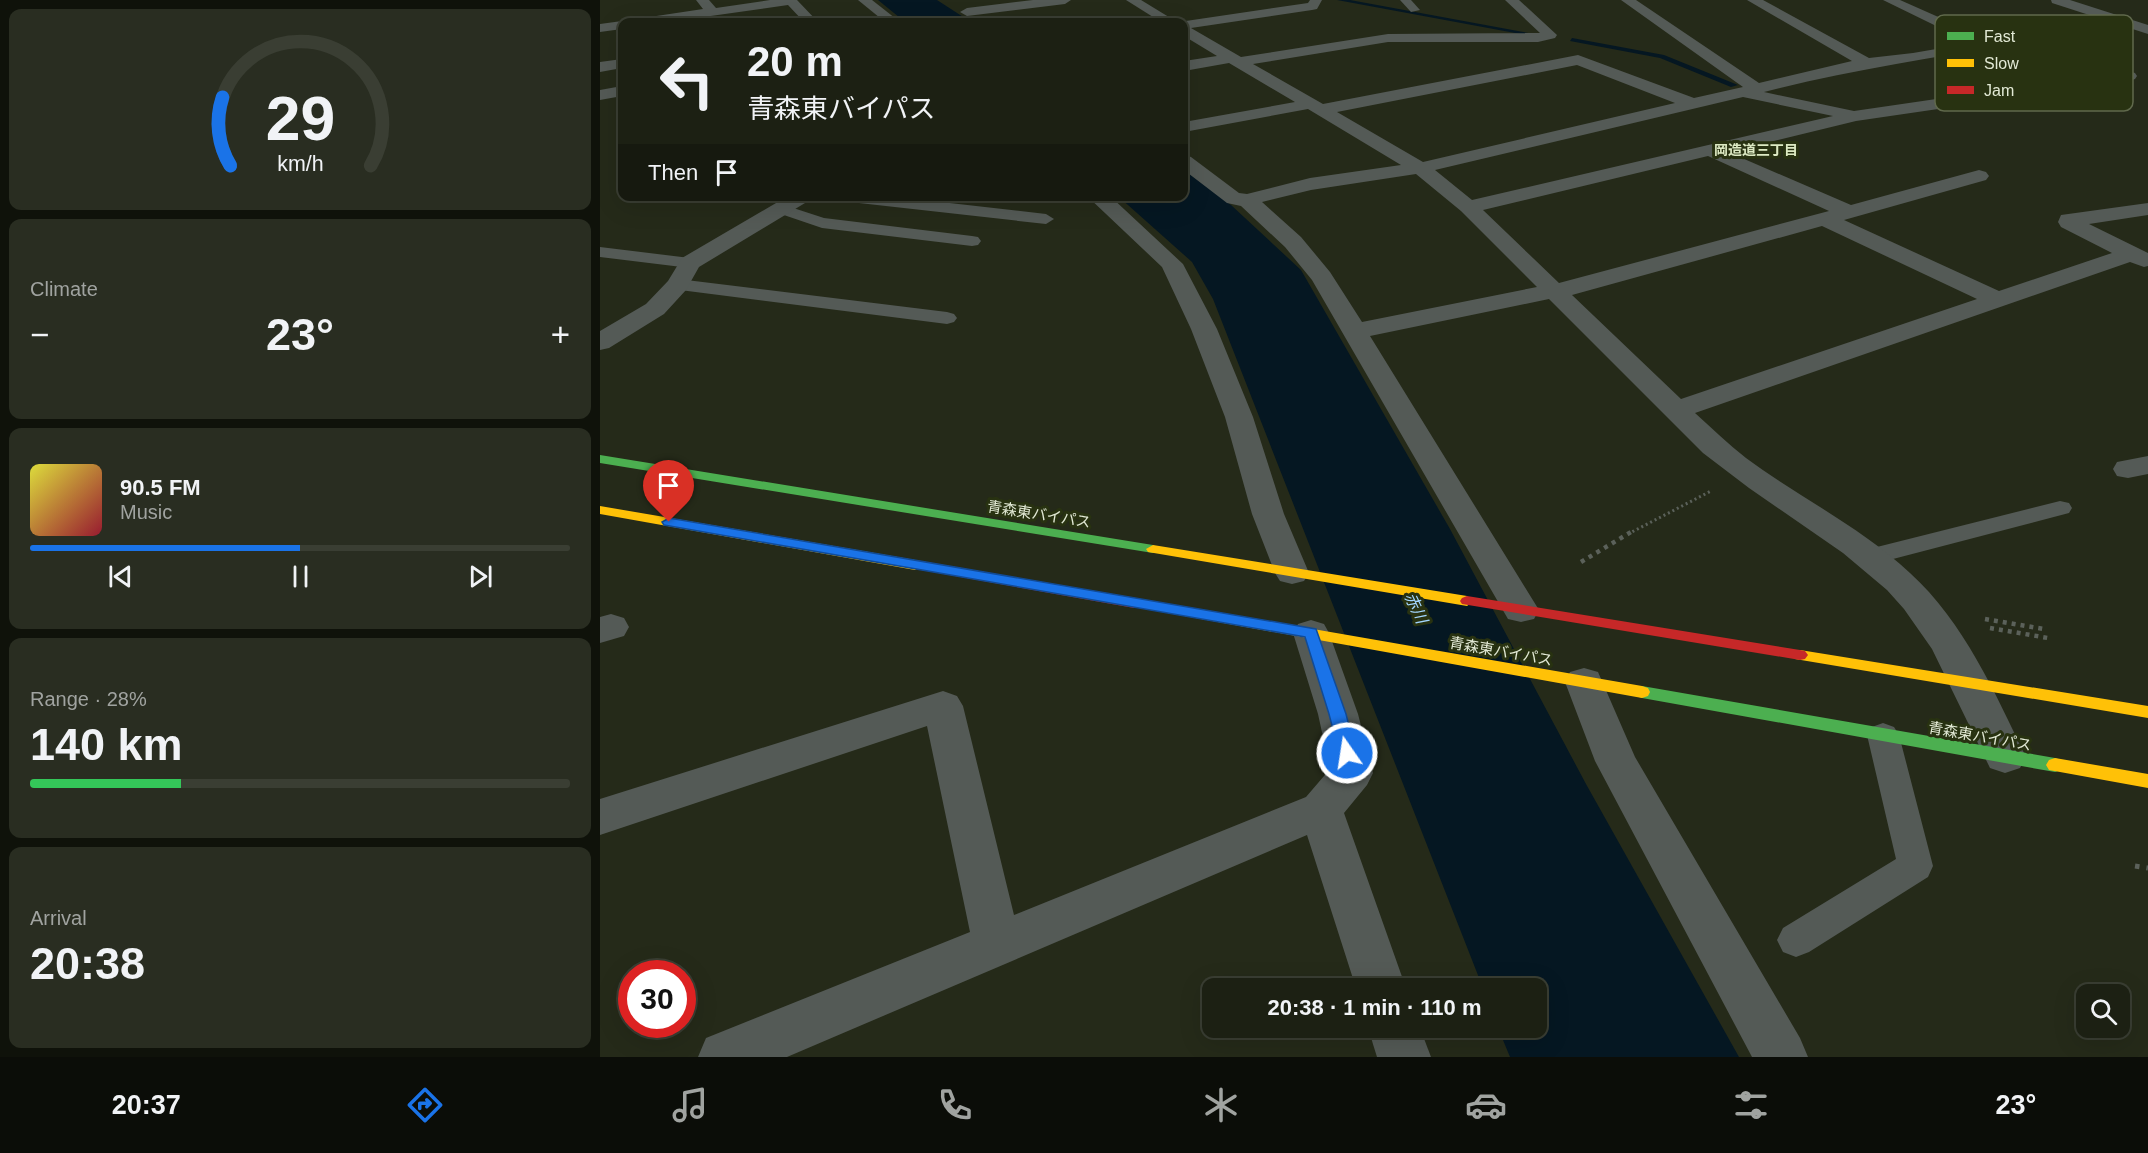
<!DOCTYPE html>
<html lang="en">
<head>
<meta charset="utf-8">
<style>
	body { margin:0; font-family:Arial,"Noto Sans JP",sans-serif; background:#292d21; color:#f1f3f6; height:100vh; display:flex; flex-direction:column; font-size:22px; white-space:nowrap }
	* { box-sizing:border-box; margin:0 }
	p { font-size:20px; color:#a0a3a0 }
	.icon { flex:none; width:33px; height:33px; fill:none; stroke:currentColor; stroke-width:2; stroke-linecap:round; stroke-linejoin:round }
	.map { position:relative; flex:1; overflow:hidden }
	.sheet { display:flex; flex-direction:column; gap:9px; padding:9px; background:#0f120a; width:600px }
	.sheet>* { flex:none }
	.top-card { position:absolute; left:18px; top:18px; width:570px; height:183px; border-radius:12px; box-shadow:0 6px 24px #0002,0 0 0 2px #3a3e33; background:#1c2013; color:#f1f3f6; overflow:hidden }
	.buttons { position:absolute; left:1476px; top:984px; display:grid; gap:12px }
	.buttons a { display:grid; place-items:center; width:54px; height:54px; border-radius:12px; background:#1c2013; box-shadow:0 6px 24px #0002,0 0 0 2px #3a3e33; font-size:30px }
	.speed { position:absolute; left:18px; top:960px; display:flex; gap:12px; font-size:30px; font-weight:700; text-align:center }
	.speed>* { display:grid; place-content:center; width:78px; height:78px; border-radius:50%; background:#1c2013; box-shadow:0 6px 24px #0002,0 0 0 2px #3a3e33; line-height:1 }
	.speed .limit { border:9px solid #d22; background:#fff; color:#111 }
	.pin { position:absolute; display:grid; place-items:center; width:51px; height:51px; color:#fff; margin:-62px -26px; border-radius:50% 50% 50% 0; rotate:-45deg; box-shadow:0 0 6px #0007 }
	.pin .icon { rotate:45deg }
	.me { position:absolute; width:66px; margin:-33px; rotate:347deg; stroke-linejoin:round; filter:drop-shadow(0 0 4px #0008) }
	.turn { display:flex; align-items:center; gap:21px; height:126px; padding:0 30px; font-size:27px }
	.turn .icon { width:78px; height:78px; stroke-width:2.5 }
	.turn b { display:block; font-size:42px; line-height:51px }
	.then { display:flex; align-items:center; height:57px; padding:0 30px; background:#0003; gap:12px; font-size:22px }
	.big { font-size:45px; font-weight:800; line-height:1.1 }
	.sheet .card { flex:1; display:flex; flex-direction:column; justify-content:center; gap:9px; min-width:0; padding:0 21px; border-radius:12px; background:#292d21 }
	.sheet .dial { align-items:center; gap:0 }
	.dial svg { height:156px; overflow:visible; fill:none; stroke:#3a3e33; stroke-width:7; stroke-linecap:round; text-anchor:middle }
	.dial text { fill:#f1f3f6; stroke:none }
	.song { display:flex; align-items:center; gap:18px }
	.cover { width:72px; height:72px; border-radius:9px; background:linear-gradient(135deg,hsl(60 70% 55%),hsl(350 70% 35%)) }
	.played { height:6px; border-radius:3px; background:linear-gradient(90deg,#1a73e8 50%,#3a3e33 50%) }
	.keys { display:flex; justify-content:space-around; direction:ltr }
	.heat { display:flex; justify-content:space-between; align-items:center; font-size:33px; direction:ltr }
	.charge { height:9px; border-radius:4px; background:linear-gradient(90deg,#34c759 28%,#3a3e33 0) }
	.trip { position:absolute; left:602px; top:978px; width:345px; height:60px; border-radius:12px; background:#1c2013; box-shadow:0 6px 24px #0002,0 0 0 2px #3a3e33; font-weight:800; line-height:60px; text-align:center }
	.dock { display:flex; height:96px; justify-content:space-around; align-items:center; background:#0b0d08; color:#a0a3a0 }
	.dock .icon { width:42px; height:42px }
	.dock .current { color:#1a73e8 }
	.dock b { font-size:27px; color:#f1f3f6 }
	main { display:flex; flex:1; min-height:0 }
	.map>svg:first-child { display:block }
	.water { fill:#051722 }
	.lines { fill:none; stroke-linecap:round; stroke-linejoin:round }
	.stream { fill:#051722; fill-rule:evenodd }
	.path-far2 { stroke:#5b615a; stroke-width:3; stroke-dasharray:2 3; stroke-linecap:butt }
	.path-far1 { stroke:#5b615a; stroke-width:4.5; stroke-dasharray:4 5; stroke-linecap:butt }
	.path { stroke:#5b615a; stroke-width:5; stroke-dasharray:4.5 7; stroke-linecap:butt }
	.lane { fill:#545a56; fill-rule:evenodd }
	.street { fill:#545a56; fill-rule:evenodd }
	.fast { fill:#4caf50; fill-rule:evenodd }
	.slow { fill:#ffc107; fill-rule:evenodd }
	.jam { fill:#c62828; fill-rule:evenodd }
	.route { fill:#1a73e8; stroke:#114b97; stroke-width:1.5 }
	.labels { text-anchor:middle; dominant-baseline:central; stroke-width:6; stroke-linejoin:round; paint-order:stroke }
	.far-neighbourhood-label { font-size:14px; font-weight:bold; fill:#dce9c2; stroke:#283211 }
	.street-label { font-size:15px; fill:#e2e9d5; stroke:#283211 }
	.water-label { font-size:16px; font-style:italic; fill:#a3d6ff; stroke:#283211 }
	.key { fill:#283211; stroke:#60694c; stroke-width:1.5 }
	.key-label { font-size:16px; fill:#e2e9d5 }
</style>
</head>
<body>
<main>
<section class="sheet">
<div class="card dial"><svg viewBox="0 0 100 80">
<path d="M14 69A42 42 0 1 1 86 69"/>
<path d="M14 69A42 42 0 0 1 10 34" stroke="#1a73e8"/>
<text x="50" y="56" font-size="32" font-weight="700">29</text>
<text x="50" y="72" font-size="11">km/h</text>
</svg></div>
<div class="card"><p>Climate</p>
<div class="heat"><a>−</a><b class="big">23°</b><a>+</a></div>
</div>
<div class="card">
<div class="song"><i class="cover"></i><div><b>90.5 FM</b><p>Music</p></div></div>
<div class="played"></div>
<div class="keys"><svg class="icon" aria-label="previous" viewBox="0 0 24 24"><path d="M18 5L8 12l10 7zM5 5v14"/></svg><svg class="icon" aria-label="pause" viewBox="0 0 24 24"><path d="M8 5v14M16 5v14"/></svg><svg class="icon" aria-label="next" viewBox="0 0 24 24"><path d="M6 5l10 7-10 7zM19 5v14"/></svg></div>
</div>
<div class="card"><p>Range · 28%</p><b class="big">140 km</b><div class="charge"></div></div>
<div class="card"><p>Arrival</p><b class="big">20:38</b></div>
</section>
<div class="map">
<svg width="1548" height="1057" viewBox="0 0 1548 1057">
	<rect width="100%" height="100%" fill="#252a19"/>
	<g class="water">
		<path d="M 278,0 L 337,0 L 371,22 L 305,22 Z"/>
		<path d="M 584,170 L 631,205 L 701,270 L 850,529 L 986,784 L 1139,1057 L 910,1057 L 898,1028 L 936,1028 L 936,988 L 883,988 L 613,299 L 592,262 L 519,197 L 584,196 Z"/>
	</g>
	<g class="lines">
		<g class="stream">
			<path d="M 737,0 L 750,0 L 934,34 L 931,36 Z"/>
			<path d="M 972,38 L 1064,55 L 1138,85 L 1131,87 L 1060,58 L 970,41 Z"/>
		</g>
		<path class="path-far2" d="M 1028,534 L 1111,491"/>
		<g class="path-far1">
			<path d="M 981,562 L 1031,532"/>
			<path d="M 1385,619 L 1444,629"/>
			<path d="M 1390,628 L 1448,638"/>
		</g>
		<path class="path" d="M 1535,866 L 1548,868"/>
		<g class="lane">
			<path d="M 800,0 L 811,0 L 820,10 L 811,12 Z"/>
			<path d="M 233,196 L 288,196 L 446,214 L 454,219 L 446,224 L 241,201 Z"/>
			<path d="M 181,204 L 224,218 L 372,236 L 378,237 L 381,241 L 378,245 L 372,246 L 222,228 L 175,212 L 173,209 Z"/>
			<path d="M 0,247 L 90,258 L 96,259 L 99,263 L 96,267 L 90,268 L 0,257 Z"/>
			<path d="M 78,279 L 347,312 L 354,314 L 357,318 L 354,322 L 347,324 L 72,289 L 69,285 L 72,281 Z"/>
			<path d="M 1460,501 L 1469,503 L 1472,508 L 1469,513 L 1270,565 L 1261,563 L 1257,557 L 1261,551 Z"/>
			<path d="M 1283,723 L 1294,727 L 1299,735 L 1333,866 L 1328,877 L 1209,952 L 1196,957 L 1183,952 L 1177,940 L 1183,928 L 1296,859 L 1267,735 L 1272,727 Z"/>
		</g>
		<g class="street">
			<path d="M 96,0 L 109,0 L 116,8 L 170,0 L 197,0 L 218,22 L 204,22 L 188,5 L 68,22 L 36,22 L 43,18 L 103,9 Z"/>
			<path d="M 258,0 L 272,0 L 300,22 L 285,22 Z"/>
			<path d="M 433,0 L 471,0 L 465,4 L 367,16 L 360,12 L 367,8 Z"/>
			<path d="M 526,0 L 541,0 L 577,22 L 561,22 Z"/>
			<path d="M 710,0 L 722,0 L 717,9 L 712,10 L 591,28 L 641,57 L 788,34 L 940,33 L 905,0 L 919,0 L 957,35 L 955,38 L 938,42 L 788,42 L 653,64 L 723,104 L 978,55 L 1094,98 L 1143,87 L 1021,0 L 1036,0 L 1159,83 L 1252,61 L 1147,0 L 1163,0 L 1269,58 L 1313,53 L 1371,43 L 1283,0 L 1300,0 L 1388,39 L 1434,31 L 1441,35 L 1433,39 L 1535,73 L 1537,76 L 1535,79 L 1529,81 L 1256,121 L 1128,152 L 1251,205 L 1379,170 L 1386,172 L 1389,176 L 1386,180 L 1244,220 L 1399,291 L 1512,253 L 1461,227 L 1458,222 L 1461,215 L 1548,203 L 1548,215 L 1489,224 L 1548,253 L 1548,266 L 1544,267 L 1530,262 L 1095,413 C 1112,428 1128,444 1146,458 C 1200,498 1261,527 1310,573 C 1364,622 1395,693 1426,757 L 1420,768 L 1405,773 L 1390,768 L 1332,649 L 1304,609 L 1287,590 L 1243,553 L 1149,488 L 1103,453 L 949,299 L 770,336 L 939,610 L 934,619 L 921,622 L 908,619 L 712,280 L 685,247 L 641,206 L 627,203 L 584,170 L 584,155 L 591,157 L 639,193 L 647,194 L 710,178 L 801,165 L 708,109 L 584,132 L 584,122 L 695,102 L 629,63 L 584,71 L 584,61 L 617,56 L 584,36 L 584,22 L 579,22 L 708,3 ZM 1415,43 L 1508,74 L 1254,111 L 1164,92 C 1247,70 1331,59 1415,43 ZM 977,65 L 1075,103 L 823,162 L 737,112 ZM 1143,97 L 1233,116 L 872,200 L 835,170 ZM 1108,156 L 1229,211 L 959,283 L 883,210 ZM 816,174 L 861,211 L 937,287 L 762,322 L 730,272 L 701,237 L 662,202 L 711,190 ZM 1222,226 L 1377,299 L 1081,399 L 972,295 Z"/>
			<path d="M 1451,0 L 1470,0 L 1548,25 L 1548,34 L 1452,3 Z"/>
			<path d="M 22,21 L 27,22 L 22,22 L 22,29 L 0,32 L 0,24 Z"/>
			<path d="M 22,59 L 22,68 L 0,72 L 0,62 Z"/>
			<path d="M 22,86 L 22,96 L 0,100 L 0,90 Z"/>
			<path d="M 188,196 L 213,196 L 210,200 L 99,267 L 86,290 L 64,314 L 9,348 L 0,350 L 0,331 L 46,304 L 68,281 L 82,258 Z"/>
			<path d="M 487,196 L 510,196 L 583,264 L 617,329 L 653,417 L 684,514 L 709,573 L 704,581 L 692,584 L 680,581 L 675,573 L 652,514 L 625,417 L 591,329 L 562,267 Z"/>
			<path d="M 1548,456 L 1548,474 L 1528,478 L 1517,476 L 1513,469 L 1517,462 Z"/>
			<path d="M 11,614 L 24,618 L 29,627 L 24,636 L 0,643 L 0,617 Z"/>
			<path d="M 711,620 L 724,624 L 729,633 L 758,714 L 773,773 L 767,785 L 744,813 L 806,988 L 756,988 L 707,835 L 187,1057 L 98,1057 L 106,1038 L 370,932 L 327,726 L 0,835 L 0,799 L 343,691 L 357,696 L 363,706 L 414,915 L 706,797 L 730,769 L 718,714 L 693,633 L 698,624 Z"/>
			<path d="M 984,668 L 998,672 L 1035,757 L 1200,1038 L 1208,1057 L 1152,1057 L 995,761 L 965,682 L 970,672 Z"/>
			<path d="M 768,1028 L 820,1028 L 831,1057 L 777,1057 Z"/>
		</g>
		<g class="fast">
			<path d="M 0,455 L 553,545 L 560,549 L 553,553 L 0,463 Z"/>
			<path d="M 1042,686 L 1455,758 L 1461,760 L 1464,765 L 1461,770 L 1455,772 L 1042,698 L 1036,696 L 1034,692 L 1036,688 Z"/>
		</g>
		<g class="slow">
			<path d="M 0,506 L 315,560 L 322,565 L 315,570 L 0,514 Z"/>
			<path d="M 553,545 L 867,596 L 874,601 L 867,606 L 548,552 L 546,549 Z"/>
			<path d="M 534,598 L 1042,686 L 1048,688 L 1050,692 L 1048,696 L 1042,698 L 529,606 L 527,603 L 529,600 Z"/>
			<path d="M 1200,650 L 1548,706 L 1548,718 L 1195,659 L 1192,655 L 1195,651 Z"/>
			<path d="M 1455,758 L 1548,774 L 1548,788 L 1449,770 L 1446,765 L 1449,760 Z"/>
		</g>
		<g class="jam">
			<path d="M 315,560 L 534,598 L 541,603 L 534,608 L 310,568 L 308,565 L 310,562 Z"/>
			<path d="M 867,596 L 1200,650 L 1205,651 L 1208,655 L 1205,659 L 1200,660 L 862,604 L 860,601 L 862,598 Z"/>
		</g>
	</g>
	<path class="route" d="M 69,518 L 716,629 L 746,714 L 756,753 L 753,758 L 747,760 L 741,758 L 739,753 L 729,714 L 705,637 L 64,525 L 62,522 Z"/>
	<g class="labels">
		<g class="far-neighbourhood-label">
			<text x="1156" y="150">岡造道三丁目</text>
		</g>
		<g class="street-label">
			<text transform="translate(439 514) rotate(9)">青森東バイパス</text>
			<text transform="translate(901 651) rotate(10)">青森東バイパス</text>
			<text transform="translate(1380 736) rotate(10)">青森東バイパス</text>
		</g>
		<g class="water-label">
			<text transform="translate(816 608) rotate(65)">赤川</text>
		</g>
	</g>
	<rect x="1335" y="15" width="198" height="96" rx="9" class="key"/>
	<rect x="1347" y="32" width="27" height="8" fill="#4caf50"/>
	<rect x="1347" y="59" width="27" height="8" fill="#ffc107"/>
	<rect x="1347" y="86" width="27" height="8" fill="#c62828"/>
	<g class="key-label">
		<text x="1384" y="42">Fast</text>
		<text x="1384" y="69">Slow</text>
		<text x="1384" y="96">Jam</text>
	</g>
</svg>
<div class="buttons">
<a><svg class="icon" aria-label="search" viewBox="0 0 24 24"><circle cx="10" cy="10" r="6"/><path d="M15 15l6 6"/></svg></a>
</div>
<div class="speed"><div class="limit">30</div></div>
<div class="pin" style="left:69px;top:522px;background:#d93025"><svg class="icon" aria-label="arrive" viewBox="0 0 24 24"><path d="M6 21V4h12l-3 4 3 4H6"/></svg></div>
<svg class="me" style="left:747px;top:753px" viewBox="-20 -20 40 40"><circle r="17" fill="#1a73e8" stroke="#fff" stroke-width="3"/><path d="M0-11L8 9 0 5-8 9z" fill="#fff"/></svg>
<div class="trip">20:38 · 1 min · 110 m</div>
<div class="top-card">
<div class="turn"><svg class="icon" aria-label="left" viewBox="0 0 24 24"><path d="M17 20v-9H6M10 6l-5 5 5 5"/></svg><div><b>20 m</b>青森東バイパス</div></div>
<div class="then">Then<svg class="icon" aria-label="arrive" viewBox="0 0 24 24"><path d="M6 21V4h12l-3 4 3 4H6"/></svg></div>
</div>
</div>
</main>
<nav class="dock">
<b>20:37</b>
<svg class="icon current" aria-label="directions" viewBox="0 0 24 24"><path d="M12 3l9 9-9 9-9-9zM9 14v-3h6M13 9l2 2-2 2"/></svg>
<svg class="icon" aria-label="music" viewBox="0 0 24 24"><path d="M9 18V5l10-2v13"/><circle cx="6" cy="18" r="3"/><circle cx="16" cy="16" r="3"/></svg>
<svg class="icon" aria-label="phone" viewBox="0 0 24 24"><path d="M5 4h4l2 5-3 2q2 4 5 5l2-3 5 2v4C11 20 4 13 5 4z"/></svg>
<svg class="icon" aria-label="climate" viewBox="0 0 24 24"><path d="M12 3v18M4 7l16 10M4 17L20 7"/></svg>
<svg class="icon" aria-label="car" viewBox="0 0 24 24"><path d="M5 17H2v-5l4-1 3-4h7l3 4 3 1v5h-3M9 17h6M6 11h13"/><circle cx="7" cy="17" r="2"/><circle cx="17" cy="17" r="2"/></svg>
<svg class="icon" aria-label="filters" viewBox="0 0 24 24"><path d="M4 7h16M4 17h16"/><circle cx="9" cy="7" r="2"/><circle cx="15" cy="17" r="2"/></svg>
<b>23°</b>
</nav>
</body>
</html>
